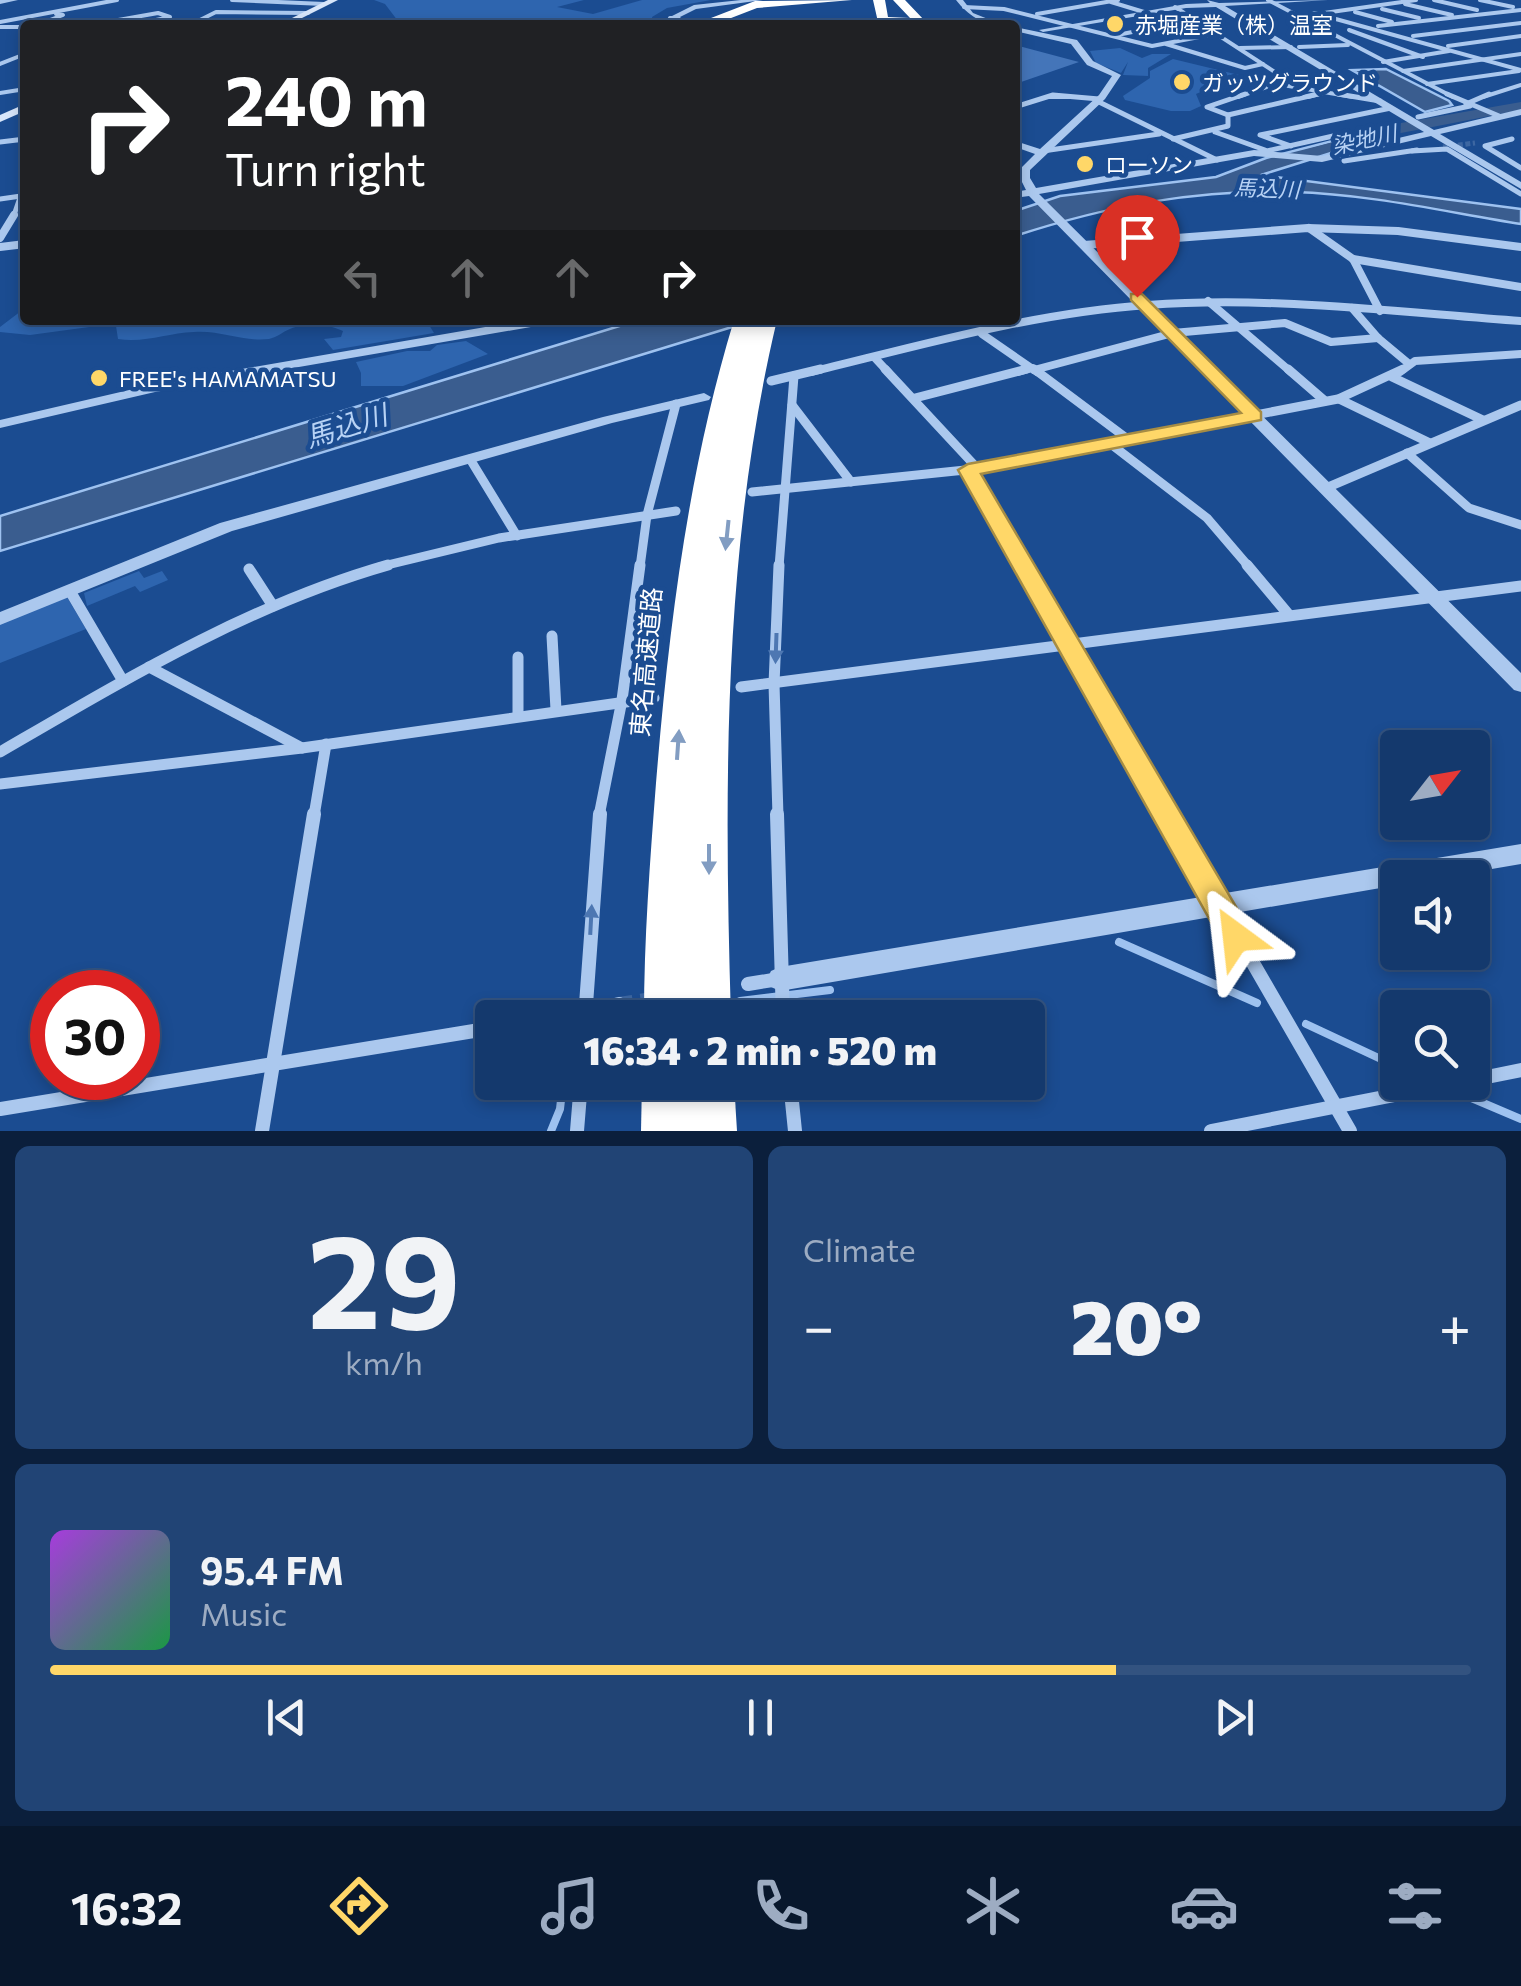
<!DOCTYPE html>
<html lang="en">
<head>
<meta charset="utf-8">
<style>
	body { margin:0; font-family:Commissioner,"Noto Sans JP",sans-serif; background:#214475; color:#f1f3f6; height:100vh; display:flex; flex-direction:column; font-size:38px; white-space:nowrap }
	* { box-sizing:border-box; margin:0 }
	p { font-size:32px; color:#9dacc2 }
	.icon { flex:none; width:55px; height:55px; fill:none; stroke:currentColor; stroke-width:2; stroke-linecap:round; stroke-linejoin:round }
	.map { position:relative; height:1131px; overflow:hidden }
	.side { display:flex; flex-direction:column; gap:15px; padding:15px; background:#0b1f3c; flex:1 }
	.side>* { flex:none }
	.hud { position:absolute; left:20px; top:20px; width:1000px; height:305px; border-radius:10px; box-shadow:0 5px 15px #0003,0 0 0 2px #335380; background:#202124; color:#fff; overflow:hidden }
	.needle { width:65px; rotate:59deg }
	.controls { position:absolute; left:1380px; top:730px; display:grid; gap:20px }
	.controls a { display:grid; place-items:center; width:110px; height:110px; border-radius:10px; background:#14396d; box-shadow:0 5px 15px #0003,0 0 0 2px #335380; font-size:50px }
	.speed { position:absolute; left:30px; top:970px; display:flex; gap:20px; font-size:50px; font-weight:700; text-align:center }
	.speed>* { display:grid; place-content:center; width:130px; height:130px; border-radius:50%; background:#14396d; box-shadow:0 5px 15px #0003,0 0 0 2px #335380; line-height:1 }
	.speed .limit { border:15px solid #d22; background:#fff; color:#111 }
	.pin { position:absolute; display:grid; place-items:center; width:85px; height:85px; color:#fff; margin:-102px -42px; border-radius:50% 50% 50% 0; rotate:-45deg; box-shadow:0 0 10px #0007 }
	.pin .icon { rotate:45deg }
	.me { position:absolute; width:110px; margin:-55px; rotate:330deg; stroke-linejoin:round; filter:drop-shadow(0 0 8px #0008) }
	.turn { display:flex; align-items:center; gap:35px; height:210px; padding:0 40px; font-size:45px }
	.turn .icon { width:130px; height:130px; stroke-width:2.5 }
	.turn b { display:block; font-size:70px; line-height:85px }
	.lanes { display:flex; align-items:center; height:95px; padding:0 40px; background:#0003; justify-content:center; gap:50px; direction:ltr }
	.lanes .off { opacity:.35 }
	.big { font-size:75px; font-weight:800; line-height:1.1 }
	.side .widget { flex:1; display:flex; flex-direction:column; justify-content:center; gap:15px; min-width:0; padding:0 35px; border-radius:15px; background:#214475 }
	.side .dial { align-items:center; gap:0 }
	.dial b { font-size:130px; line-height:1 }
	.song { display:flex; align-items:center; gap:30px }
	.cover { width:120px; height:120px; border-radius:15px; background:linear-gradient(135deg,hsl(280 70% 55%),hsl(140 70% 35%)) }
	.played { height:10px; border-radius:5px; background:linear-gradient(90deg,#ffd768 75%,#335380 75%) }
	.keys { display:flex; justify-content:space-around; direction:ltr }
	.heat { display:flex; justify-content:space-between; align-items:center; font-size:55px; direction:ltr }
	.side .tiles { flex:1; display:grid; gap:15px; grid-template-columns:1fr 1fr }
	.widget:last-child { grid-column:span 2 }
	.trip { position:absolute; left:475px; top:1000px; width:570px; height:100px; border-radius:10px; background:#14396d; box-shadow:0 5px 15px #0003,0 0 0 2px #335380; font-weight:800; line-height:100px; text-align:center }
	.tabs { display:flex; height:160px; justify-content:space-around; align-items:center; background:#08172c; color:#9dacc2 }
	.tabs .icon { width:70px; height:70px }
	.tabs .current { color:#ffd768 }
	.tabs b { font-size:45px; color:#f1f3f6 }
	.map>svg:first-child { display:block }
	.green { fill:#2e65af }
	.water { fill:#3a5d8f; stroke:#9ec2f0; stroke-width:2.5 }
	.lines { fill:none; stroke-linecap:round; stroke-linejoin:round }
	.stream { stroke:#9ec2f0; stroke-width:8 }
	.river { fill:#3a5d8f; fill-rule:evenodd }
	.building { fill:#4475b9 }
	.minor-tunnel-far1 { stroke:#3d67a2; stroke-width:5; stroke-dasharray:5 2.5; stroke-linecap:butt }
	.minor-tunnel { stroke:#3d67a2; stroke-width:14; stroke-dasharray:14 8; stroke-linecap:butt }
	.minor-far5 { stroke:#abc8ee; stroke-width:4 }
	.minor-far4 { stroke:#abc8ee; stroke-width:5 }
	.minor-far3 { stroke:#abc8ee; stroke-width:8 }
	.minor-far2 { stroke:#abc8ee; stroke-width:9 }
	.minor-far1 { stroke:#abc8ee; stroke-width:11 }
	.minor { stroke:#abc8ee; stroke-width:14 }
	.tertiary { fill:#abc8ee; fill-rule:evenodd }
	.secondary { fill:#d8e6fa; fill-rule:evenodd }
	.motorway { fill:#fff; fill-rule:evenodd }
	.oneway { fill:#829dc2 }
	.oneway2 { fill:#4d77b2 }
	.route { fill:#ffd768; stroke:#a68c44; stroke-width:2.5 }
	.poi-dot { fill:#ffd768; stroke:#1b4c91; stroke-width:4 }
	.labels { text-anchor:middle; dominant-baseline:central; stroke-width:9; stroke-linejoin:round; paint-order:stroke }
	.far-poi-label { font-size:22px; fill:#fff; stroke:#1b4c91; text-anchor:start }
	.far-water-label { font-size:22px; font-style:italic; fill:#b7d2f5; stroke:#1b4c91 }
	.street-label { font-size:25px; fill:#fff; stroke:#1b4c91 }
	.water-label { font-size:28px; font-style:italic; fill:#b7d2f5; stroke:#1b4c91 }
</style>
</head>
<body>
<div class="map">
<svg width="1521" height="1131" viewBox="0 0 1521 1131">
	<rect width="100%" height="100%" fill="#1b4c91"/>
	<g class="green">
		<path d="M 374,0 L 584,0 L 557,7 L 593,14 L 642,0 L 711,0 L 667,8 L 652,17 L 653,22 L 641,25 L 401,25 L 385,4 Z"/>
		<path d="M 1120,48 L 1142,58 L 1152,54 L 1171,54 L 1148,68 L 1148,76 L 1123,75 L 1128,62 L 1121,73 L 1096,63 L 1090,51 Z"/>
		<path d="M 1173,59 L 1239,75 L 1196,94 L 1201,106 L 1190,111 L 1171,111 L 1125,100 L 1123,96 L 1150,78 L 1150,71 Z"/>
		<path d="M 25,308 L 25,320 L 426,320 L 434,333 L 333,350 L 324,339 L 341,337 L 343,331 C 330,324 303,322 290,329 C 282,332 278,337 269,339 C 242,342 221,330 194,332 C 167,333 146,343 118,339 L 116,326 L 104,325 L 30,335 L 0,332 L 0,327 Z"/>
		<path d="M 466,341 L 488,354 L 403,386 L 361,386 L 361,373 L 356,362 L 407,351 L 430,351 L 437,345 Z"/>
		<path d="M 139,571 L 144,578 L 162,571 L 168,580 L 140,592 L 135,586 L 87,606 L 84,593 Z"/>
		<path d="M 67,597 L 86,629 L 0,663 L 0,624 Z"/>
	</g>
	<g class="water">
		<path d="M 1386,69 L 1449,101 L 1452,105 L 1425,112 L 1352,70 Z"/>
		<path d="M 1340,139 L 1363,143 L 1261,175 L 1521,209 L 1521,224 C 1446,212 1369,194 1293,192 C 1196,189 1107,206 1015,236 L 1015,211 L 1060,196 L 1216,177 L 1266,158 Z"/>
		<path d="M 639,320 L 755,320 L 0,551 L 0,516 Z"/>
	</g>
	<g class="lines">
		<g class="stream">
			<path d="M 1119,942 L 1257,1003"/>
			<path d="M 740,1001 L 830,990"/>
			<path d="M 1306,1024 L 1398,1067"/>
			<path d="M 1462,1094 L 1521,1119"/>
			<path d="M 551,1131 L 560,1109 L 563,1082"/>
		</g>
		<path class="river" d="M 1521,102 L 1521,110 L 1401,133 L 1313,155 L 1305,150 L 1401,123 Z"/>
	</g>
	<path class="building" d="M 1015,45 L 1079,62 L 1015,84 Z"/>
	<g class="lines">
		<path class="minor-tunnel-far1" d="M 1443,147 L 1475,143"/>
		<path class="minor-tunnel" d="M 619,1004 L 653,999"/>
		<g class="minor-far5">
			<path d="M 232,0 L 324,4"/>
			<path d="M 1268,0 L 1453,97"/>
			<path d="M 1434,0 L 1477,10"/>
			<path d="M 1480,0 L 1513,7"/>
			<path d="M 1111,2 L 1144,12"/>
			<path d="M 1405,4 L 1452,15"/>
			<path d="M 964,7 L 1004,9 L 1152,46 L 1215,34"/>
			<path d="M 1175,7 L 1287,80 L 1238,97"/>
			<path d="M 1382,9 L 1419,18"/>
			<path d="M 1355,12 L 1392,22"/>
			<path d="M 1314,13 L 1521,70"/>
			<path d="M 1324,13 L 1416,0"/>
			<path d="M 1037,14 L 1118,0"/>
			<path d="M 0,22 L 117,0"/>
			<path d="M 37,25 L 63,15 L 56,14"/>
			<path d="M 90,25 L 158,13 L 170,17 L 133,25"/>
			<path d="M 228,25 L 192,24 L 216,12 L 308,13"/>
			<path d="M 667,25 L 670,18 L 677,18"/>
			<path d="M 1378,26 L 1521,10"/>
			<path d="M 0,27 L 25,27"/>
			<path d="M 1349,30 L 1423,57"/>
			<path d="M 1117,35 L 1194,20"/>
			<path d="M 1413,36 L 1521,23"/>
			<path d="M 1166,44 L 1245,68 L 1263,64"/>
			<path d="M 1448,46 L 1521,36"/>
			<path d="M 1299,47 L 1348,45"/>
			<path d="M 1240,48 L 1291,47"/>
			<path d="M 1383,62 L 1449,51"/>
			<path d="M 0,64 L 25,54"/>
			<path d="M 1403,71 L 1521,54"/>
			<path d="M 1277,84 L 1353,97"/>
			<path d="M 1427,84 L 1519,71"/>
			<path d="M 0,93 L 25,89"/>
			<path d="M 1048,97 L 1071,97"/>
			<path d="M 1308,97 L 1323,93"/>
			<path d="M 1483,97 L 1521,85"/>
		</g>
		<g class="minor-far4">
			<path d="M 1245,94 L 1207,107 L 1228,115 L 1318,94"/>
			<path d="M 1338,94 L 1380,101"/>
			<path d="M 1447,94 L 1499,116"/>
			<path d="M 1097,101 L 1217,160"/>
			<path d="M 1466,104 L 1489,94"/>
			<path d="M 1015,107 L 1053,95 L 1099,99"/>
			<path d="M 1418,117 L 1470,106"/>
			<path d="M 1215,132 L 1265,150"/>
			<path d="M 1173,139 L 1228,126 L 1228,115"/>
			<path d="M 1512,139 L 1485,146 L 1521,168"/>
			<path d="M 0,142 L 25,139"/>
			<path d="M 1291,146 L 1260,135 L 1391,108"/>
			<path d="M 1043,151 L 1159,134"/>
			<path d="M 1412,151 L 1447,149 L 1521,194"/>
			<path d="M 1258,153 L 1342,134 L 1383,142"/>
			<path d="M 1344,161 L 1417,150"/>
			<path d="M 0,199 L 21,196"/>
			<path d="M 13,218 L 25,183"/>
		</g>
		<g class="minor-far3">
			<path d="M 1309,228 L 1353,259 L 1380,311"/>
			<path d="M 0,238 L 14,215"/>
			<path d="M 1084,245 L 1308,228 L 1398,231 L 1521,247"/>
			<path d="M 0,247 L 25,244"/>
			<path d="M 1353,259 L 1521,287"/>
			<path d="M 1208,301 L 1291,372"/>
			<path d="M 1352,308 L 1378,338 L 1408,363"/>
			<path d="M 982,334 L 1037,372"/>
			<path d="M 875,358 L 888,372"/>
			<path d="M 1034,370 L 1173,333 L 1285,323 L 1331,342 L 1378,338"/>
			<path d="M 811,372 C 922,345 1033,313 1148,305 C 1272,296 1397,312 1521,321"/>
			<path d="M 1018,372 L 1032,368"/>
			<path d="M 1400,372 L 1415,361 L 1521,354"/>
		</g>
		<g class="minor-far2">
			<path d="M 885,369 L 978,469"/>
			<path d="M 1034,369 L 1129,440"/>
			<path d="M 1288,369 L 1325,401"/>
			<path d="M 1392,377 L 1483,420"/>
			<path d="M 771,381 L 821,369"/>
			<path d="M 915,398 L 1027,369"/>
			<path d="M 1339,399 L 1430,443"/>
			<path d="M 792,405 L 851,482"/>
			<path d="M 1112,445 L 1207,518 L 1249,567"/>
			<path d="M 1407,453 L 1469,508 L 1521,525"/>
			<path d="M 470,459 L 517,536"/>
			<path d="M 969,470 L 1025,567"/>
			<path d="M 1326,488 L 1521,405"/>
			<path d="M 752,492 L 975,469 L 1338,399 L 1403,369"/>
			<path d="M 379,567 L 499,538 L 676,511"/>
			<path d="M 640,567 L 647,515 L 676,404"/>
			<path d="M 779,567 L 794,376"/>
		</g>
		<g class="minor-far1">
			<path d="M 1024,565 L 1169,816"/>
			<path d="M 1247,565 L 1289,615"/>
			<path d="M 249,569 L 273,606"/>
			<path d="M 70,591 L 123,681"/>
			<path d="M 552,636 L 556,710"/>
			<path d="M 518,657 L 518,715"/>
			<path d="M 149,667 L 302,748"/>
			<path d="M 741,687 L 1521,586"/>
			<path d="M 0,752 C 124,680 248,605 388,565"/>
			<path d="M 0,784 L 302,748 L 654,698"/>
			<path d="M 314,816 L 326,744"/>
			<path d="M 599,816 L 622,700 L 640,565"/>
			<path d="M 778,816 L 774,684 L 779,565"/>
		</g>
		<g class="minor">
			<path d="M 777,814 L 783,1018"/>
			<path d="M 1167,814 L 1350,1131"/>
			<path d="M 748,984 L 779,979"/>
			<path d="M 559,1018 L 619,1004"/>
			<path d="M 585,1018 L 600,814"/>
			<path d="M 1472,1080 L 1521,1070"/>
			<path d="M 790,1082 L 795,1131"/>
			<path d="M 0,1109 L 492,1028"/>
			<path d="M 262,1131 L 314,814"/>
			<path d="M 577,1131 L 581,1082"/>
			<path d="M 1211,1131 L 1461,1082"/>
		</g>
		<g class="tertiary">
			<path d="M 0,0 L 18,0 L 0,4 Z"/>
			<path d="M 741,0 L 763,0 L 696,9 L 680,17 L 687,25 L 679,25 L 672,16 L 694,5 Z"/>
			<path d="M 956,0 L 963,0 L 973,13 L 1003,25 C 982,25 968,15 956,0 Z"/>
			<path d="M 1207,0 L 1219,3 L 1328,0 L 1225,6 L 1434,130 L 1521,109 L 1521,115 L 1440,134 L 1521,182 L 1521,189 L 1431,136 L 1322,162 L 1254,156 L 1039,194 L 1521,673 L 1521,692 L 1514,690 L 1029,196 L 1015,198 L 1015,192 L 1026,190 L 1020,178 L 1020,169 L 1035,154 L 1015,147 L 1015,141 L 1040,149 L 1099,95 L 1112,76 L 1087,65 L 1071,44 L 1015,31 L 1015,27 L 1077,40 L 1093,61 L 1121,75 L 1105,99 L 1030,170 L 1030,178 L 1036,188 L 1254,150 L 1322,156 L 1424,132 L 1216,7 L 1186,8 L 1043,32 L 1039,30 L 1186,4 L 1210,3 Z"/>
			<path d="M 526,320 L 554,320 L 548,324 L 155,392 L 0,428 L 0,420 L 155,384 Z"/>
			<path d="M 704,393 L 711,397 L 709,400 L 612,423 L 232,531 L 0,625 L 0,612 L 220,523 L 603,417 Z"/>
			<path d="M 1521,844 L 1521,864 L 1439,878 L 1398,878 L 1398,885 L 780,991 L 771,987 L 767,979 L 771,971 L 780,967 Z"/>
		</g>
		<g class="secondary">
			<path d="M 328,0 L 338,0 L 288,25 L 278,25 Z"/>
			<path d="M 25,104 L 25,111 L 0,122 L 0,115 Z"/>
		</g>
		<g class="motorway">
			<path d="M 852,0 L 757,8 L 713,25 L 676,24 L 711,18 L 755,1 Z"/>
			<path d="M 873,0 L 885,0 L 888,17 L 910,18 L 893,0 L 905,0 L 925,21 L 916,25 L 878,22 Z"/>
			<path d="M 734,320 L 777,320 C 723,546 724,786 731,1018 L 644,1018 C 644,939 650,861 656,783 C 669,626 688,471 734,320 Z"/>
			<path d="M 642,1082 L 734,1082 L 737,1131 L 641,1131 Z"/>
		</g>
	</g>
	<defs><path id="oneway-solid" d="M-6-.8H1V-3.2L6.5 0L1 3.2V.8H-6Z" transform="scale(2.5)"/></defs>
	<g class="oneway">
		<use href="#oneway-solid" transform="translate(727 535) rotate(96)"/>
		<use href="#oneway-solid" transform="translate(678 745) rotate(-86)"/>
		<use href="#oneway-solid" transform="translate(709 859) rotate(90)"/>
	</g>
	<g class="oneway2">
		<use href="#oneway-solid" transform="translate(776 648) rotate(92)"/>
		<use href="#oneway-solid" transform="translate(591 920) rotate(-87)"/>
	</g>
	<path class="route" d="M 1131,294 L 1142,294 L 1261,412 L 1261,420 L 981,474 L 1248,927 L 1252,937 L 1248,947 L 1236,951 L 1225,947 L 958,470 L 968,464 L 1241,413 L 1131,300 Z"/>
	<g class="poi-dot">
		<circle cx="1115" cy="24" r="10"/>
		<circle cx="1182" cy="82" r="10"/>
		<circle cx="1085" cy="164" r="10"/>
		<circle cx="99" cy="378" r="10"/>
	</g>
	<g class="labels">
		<g class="far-poi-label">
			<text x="1135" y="24">赤堀産業（株）温室</text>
			<text x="1202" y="82">ガッツグラウンド</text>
			<text x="1105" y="164">ローソン</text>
			<text x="119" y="378">FREE's HAMAMATSU</text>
		</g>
		<g class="far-water-label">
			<text transform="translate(1364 139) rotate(-12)">染地川</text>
			<text transform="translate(1267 188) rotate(2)">馬込川</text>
		</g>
		<g class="street-label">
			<text transform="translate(645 662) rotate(-85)">東名高速道路</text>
		</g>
		<g class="water-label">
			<text transform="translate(346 425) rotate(-17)">馬込川</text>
		</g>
	</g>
</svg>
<div class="controls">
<a><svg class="needle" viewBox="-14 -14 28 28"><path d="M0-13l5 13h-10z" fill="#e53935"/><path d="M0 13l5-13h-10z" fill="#9dacc2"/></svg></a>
<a><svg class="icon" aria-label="sound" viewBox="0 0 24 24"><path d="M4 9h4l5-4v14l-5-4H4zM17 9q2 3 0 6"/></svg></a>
<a><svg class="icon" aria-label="search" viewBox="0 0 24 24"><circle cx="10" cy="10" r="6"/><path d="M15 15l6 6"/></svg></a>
</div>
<div class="speed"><div class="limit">30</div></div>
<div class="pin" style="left:1137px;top:297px;background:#d93025"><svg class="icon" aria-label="arrive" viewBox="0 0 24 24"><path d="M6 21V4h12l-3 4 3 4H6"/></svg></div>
<svg class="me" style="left:1236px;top:937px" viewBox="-20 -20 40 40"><path d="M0-17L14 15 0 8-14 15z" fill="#ffd768" stroke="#fff" stroke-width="4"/></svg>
<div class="trip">16:34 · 2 min · 520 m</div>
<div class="hud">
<div class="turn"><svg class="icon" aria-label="right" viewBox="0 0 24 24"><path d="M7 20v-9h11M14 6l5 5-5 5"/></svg><div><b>240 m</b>Turn right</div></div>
<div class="lanes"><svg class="icon off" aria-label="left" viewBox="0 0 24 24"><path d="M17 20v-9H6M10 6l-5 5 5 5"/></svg><svg class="icon off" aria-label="ahead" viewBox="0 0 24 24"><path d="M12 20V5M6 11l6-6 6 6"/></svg><svg class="icon off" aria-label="ahead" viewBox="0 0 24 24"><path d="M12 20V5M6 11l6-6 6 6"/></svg><svg class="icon" aria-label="right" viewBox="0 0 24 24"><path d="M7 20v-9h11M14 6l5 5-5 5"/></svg></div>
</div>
</div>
<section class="side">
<div class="tiles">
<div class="widget dial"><b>29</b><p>km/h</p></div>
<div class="widget"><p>Climate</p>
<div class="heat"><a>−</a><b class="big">20°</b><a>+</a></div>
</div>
<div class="widget">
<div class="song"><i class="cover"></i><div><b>95.4 FM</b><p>Music</p></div></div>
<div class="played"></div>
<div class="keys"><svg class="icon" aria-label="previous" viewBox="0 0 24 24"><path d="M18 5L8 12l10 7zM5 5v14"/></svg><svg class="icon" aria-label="pause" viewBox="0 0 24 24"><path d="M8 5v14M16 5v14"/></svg><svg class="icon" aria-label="next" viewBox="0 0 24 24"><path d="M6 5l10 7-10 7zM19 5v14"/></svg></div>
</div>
</div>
</section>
<nav class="tabs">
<b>16:32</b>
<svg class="icon current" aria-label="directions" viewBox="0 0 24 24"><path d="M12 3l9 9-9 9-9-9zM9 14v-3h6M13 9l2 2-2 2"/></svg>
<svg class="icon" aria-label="music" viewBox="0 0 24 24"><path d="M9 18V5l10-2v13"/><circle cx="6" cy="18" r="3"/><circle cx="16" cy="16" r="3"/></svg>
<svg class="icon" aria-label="phone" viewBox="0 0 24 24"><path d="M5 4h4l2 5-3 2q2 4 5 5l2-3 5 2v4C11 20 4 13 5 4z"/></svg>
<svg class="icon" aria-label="climate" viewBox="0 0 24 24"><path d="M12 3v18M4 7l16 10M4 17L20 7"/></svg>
<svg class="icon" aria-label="car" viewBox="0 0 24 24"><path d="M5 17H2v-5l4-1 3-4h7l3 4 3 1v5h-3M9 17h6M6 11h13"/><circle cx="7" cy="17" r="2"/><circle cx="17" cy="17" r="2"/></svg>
<svg class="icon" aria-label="filters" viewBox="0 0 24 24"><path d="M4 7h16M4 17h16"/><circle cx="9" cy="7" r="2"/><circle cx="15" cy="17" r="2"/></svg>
</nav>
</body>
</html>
